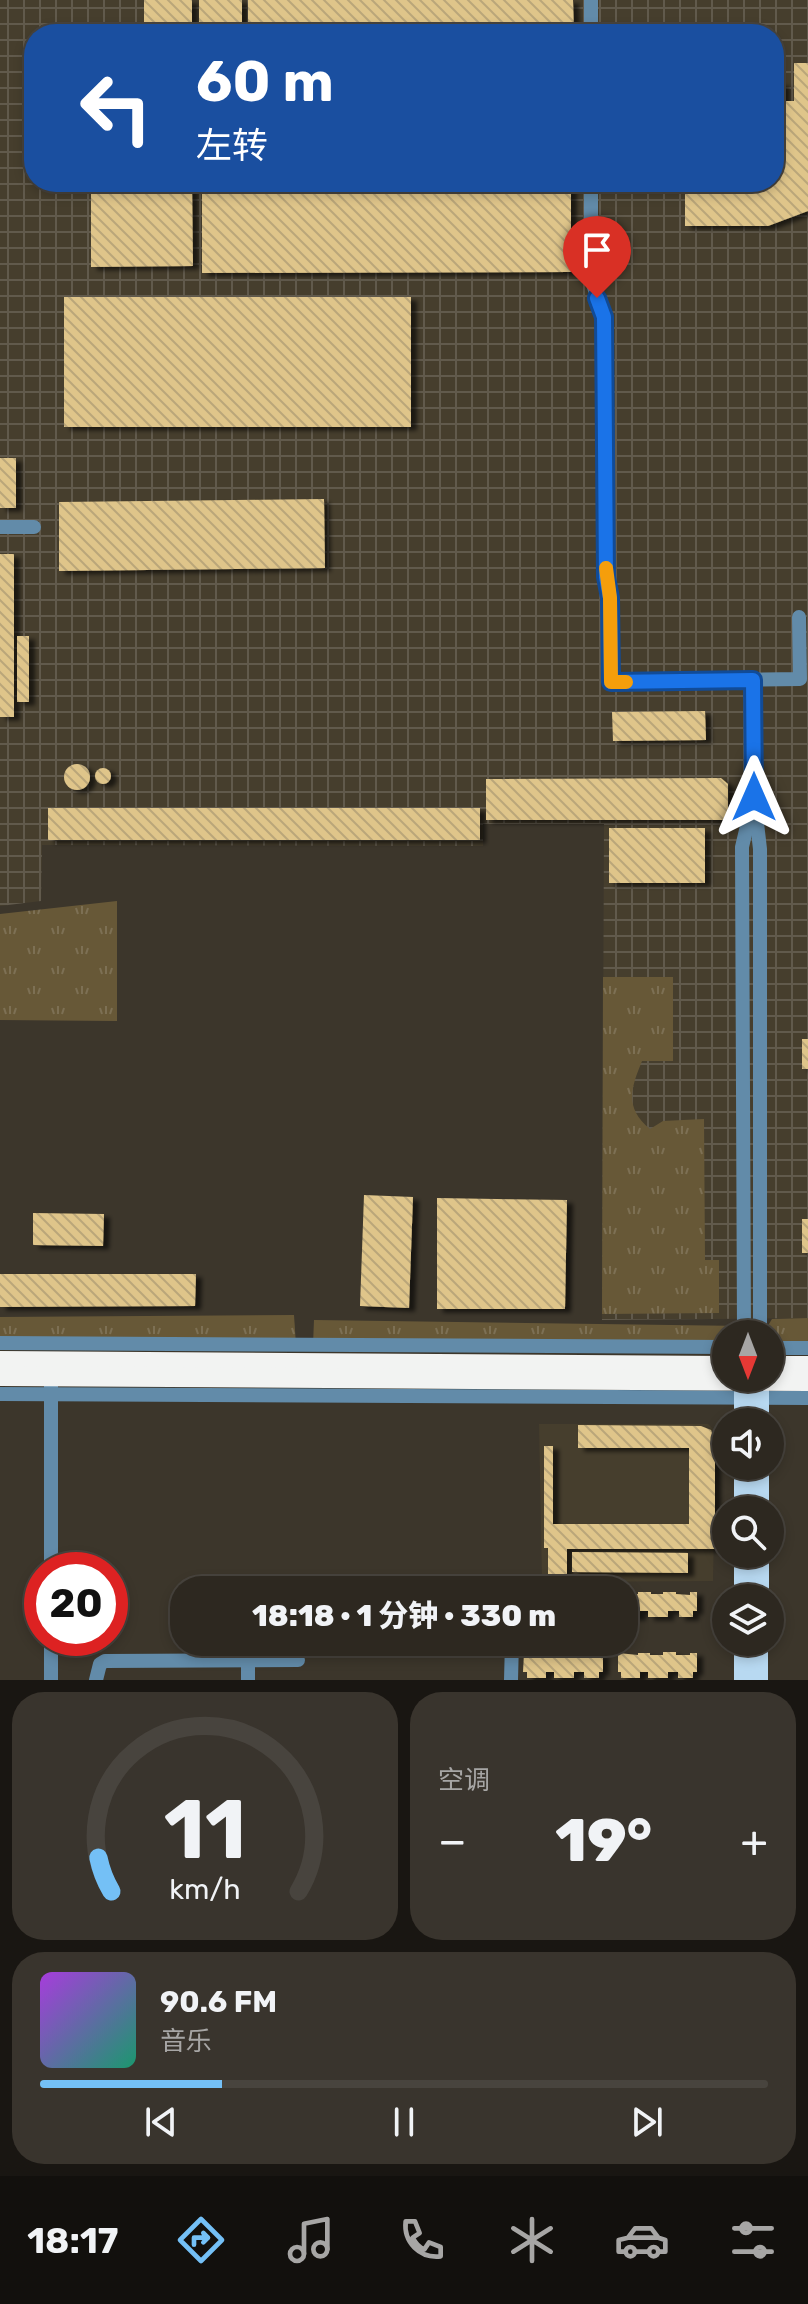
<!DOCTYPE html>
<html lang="zh">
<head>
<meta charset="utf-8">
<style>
	body { margin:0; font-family:Rubik,"Noto Sans SC",sans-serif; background:#39342d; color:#f1f3f6; height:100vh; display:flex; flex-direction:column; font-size:30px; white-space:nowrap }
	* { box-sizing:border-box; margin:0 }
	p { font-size:26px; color:#a7a6a5 }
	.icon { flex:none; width:44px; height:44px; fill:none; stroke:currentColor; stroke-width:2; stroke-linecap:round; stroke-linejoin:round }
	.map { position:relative; height:1680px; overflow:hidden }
	.details { display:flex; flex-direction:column; gap:12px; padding:12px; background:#191612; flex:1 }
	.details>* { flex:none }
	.banner { position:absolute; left:24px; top:24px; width:760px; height:168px; border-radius:32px; box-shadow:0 4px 12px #0003,0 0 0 2px #48443e; background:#1a4fa0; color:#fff; overflow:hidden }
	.needle { width:52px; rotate:180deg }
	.buttons { position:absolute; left:712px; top:1320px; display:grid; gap:16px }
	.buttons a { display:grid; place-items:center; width:72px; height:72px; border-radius:50%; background:#2d2820; box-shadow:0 4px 12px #0003,0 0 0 2px #48443e; font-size:40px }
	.speed { position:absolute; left:24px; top:1552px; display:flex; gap:16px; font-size:40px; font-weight:700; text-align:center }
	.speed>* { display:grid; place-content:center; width:104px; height:104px; border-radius:50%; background:#2d2820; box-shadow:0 4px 12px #0003,0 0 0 2px #48443e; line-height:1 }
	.speed .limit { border:12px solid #d22; background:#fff; color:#111 }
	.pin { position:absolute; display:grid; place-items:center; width:68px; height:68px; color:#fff; margin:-82px -34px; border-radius:50% 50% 50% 0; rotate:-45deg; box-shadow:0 0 8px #0007 }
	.pin .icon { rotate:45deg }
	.me { position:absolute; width:88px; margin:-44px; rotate:0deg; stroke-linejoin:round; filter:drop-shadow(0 0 6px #0008) }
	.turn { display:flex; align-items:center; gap:28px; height:168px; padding:0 40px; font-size:36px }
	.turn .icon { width:104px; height:104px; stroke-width:2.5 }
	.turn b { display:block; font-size:56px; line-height:68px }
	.big { font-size:60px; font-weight:800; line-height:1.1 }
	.details .card { flex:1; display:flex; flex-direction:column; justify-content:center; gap:12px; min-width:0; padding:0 28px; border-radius:32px; background:#39342d }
	.details .dial { align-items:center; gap:0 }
	.dial svg { height:208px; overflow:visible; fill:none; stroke:#48443e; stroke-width:7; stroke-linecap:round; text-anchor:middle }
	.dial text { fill:#f1f3f6; stroke:none }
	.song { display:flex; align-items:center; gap:24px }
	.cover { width:96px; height:96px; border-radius:12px; background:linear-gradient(135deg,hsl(280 70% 55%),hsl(160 70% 35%)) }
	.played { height:8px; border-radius:4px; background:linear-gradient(90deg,#74c0f6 25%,#48443e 25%) }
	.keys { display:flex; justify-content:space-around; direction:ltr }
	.heat { display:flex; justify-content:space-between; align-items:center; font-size:44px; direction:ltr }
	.details .tiles { flex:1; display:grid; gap:12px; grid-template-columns:1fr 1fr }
	.card:last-child { grid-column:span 2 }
	.trip { position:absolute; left:170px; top:1576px; width:468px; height:80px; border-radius:32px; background:#2d2820; box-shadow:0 4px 12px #0003,0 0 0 2px #48443e; font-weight:800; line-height:80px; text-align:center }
	.tabs { display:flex; height:128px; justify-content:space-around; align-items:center; background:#12100d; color:#a7a6a5 }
	.tabs .icon { width:56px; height:56px }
	.tabs .selected { color:#74c0f6 }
	.tabs b { font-size:36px; color:#f1f3f6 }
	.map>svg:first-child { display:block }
	.built { fill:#463e2d }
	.industrial { fill:url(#industrial-grid); fill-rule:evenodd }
	.grass { fill:url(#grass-tufts) }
	.building { fill:url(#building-back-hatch); filter:url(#shadow) }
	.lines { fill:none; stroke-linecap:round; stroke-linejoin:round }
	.minor { stroke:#628ba9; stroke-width:14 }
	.major { stroke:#b8d9f1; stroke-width:18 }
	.highway { stroke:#f2f3f2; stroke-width:20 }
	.route-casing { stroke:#114b97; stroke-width:20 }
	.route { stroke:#1a73e8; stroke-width:14 }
	.slow { stroke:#f59e0b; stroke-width:14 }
</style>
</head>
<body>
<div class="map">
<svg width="808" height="1680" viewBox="0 0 808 1680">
	<defs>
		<pattern id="industrial-grid" width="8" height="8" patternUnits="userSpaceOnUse" patternTransform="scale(2)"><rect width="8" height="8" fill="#463e2d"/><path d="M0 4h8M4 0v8" fill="none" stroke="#615a4c"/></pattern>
		<pattern id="grass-tufts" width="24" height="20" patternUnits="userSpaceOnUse" patternTransform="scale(2)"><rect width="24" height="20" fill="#675837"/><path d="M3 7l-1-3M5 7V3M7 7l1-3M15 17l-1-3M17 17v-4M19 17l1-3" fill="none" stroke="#7d7054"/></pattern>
		<pattern id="building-back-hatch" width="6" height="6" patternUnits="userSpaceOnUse" patternTransform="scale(2)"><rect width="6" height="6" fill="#dfc58a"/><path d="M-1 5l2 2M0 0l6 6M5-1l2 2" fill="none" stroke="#baa679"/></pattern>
		<filter id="shadow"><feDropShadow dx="6" dy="3.5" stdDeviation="2" flood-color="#0009"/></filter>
	</defs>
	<rect width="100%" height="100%" fill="#3c362b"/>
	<path class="built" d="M 539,1424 L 708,1424 L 716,1432 L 713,1581 L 542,1582 Z"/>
	<path class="industrial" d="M 0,0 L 808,0 L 808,1318 L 602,1320 L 604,824 L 483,824 L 483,846 L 42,845 L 41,901 L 0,906 ZM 34,34 L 774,34 L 774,182 L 34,182 Z"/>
	<g class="grass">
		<path d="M 117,901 L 117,1021 L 0,1020 L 0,914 Z"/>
		<path d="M 603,977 L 673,977 L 673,1061 L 642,1061 C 631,1088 624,1108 650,1129 L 663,1121 L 704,1119 L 705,1260 L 719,1260 L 719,1313 L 602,1314 Z"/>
		<path d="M 294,1315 L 296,1345 L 0,1344 L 0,1317 Z"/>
		<path d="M 808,1318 L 808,1348 L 770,1346 L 770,1334 L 763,1334 L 772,1319 Z"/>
		<path d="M 314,1320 L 743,1326 L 739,1334 L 726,1334 L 726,1347 L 313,1345 Z"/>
	</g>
	<g class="building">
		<rect x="144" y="0" width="48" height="34"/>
		<rect x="199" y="0" width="43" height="31"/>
		<path d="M 248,0 L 573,0 L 574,34 L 289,34 L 289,27 L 248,27 Z"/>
		<path d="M 794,63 L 808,63 L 808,211 L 768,226 L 685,226 L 685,182 L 774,182 L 774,83 L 784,83 L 784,101 L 794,101 Z"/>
		<path d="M 91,182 L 192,182 L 193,266 L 91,267 Z"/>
		<path d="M 202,182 L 571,182 L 571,272 L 202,273 Z"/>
		<rect x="64" y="297" width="347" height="130"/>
		<rect x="0" y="458" width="16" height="50"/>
		<path d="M 324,499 L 325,568 L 59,571 L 59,502 Z"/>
		<rect x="0" y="554" width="14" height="163"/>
		<rect x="17" y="636" width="12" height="66"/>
		<path d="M 705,711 L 706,740 L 613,741 L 612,712 Z"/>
		<circle cx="77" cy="777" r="13"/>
		<circle cx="103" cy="776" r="8"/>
		<path d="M 721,778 L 728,784 L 728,820 L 486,820 L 486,779 Z"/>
		<rect x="48" y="808" width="432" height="32"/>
		<rect x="609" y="828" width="96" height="55"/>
		<rect x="802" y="1039" width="6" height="30"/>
		<path d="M 364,1195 L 413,1197 L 409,1308 L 360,1306 Z"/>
		<path d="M 437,1198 L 567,1200 L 565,1309 L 437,1309 Z"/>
		<path d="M 33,1213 L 104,1214 L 103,1246 L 33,1245 Z"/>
		<rect x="802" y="1219" width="6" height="34"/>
		<path d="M 0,1274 L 196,1274 L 195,1306 L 0,1307 Z"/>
		<path d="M 578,1425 L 701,1426 L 711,1430 L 715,1441 L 715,1549 L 567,1549 L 567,1574 L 548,1574 L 548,1548 L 544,1548 L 544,1446 L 553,1446 L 553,1524 L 689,1524 L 689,1448 L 578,1448 Z"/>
		<path d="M 572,1552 L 688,1553 L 688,1573 L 572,1572 Z"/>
		<path d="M 638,1592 L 651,1592 L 651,1594 L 663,1594 L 663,1592 L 676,1592 L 676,1594 L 690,1595 L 690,1592 L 697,1592 L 697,1611 L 693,1611 L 693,1617 L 679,1617 L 679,1611 L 668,1611 L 668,1617 L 648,1617 L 648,1611 L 640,1611 L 640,1617 L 624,1617 L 624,1594 L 638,1594 Z"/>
		<path d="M 569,1652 L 582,1653 L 582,1655 L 603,1653 L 603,1672 L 599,1672 L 599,1678 L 584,1678 L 584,1672 L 574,1672 L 574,1678 L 554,1678 L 554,1672 L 546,1672 L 546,1678 L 527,1678 L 527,1672 L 523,1672 L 524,1653 L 544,1655 L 544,1653 L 556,1653 L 556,1655 L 569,1655 Z"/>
		<path d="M 663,1652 L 676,1652 L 676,1655 L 690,1655 L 690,1653 L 697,1653 L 697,1672 L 693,1672 L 693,1678 L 678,1678 L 678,1672 L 668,1672 L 668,1678 L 648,1678 L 648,1672 L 640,1672 L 640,1678 L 621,1678 L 621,1672 L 618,1672 L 618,1653 L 638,1655 L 638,1653 L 650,1653 L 650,1655 L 663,1655 Z"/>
	</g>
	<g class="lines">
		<g class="minor">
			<path d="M 591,0 L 591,34"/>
			<path d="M 591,182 L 591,278 L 604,317 L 606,577 L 610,598 L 611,682 L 800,679 L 799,617"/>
			<path d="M 0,527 L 34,527"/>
			<path d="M 753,680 L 754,797 L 760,849 L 760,1334"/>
			<path d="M 744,1334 L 742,847 L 751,809"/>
			<path d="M 0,1343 L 726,1347"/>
			<path d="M 770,1348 L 808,1348"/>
			<path d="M 0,1394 L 808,1398"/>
			<path d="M 51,1570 L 51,1386"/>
			<path d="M 248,1660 L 248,1680"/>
			<path d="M 51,1680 L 51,1638"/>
			<path d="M 96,1680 L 100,1664 L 105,1661 L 298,1660"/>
			<path d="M 511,1680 L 512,1642"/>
		</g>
		<g class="major">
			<path d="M 743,1422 L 743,1378"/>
			<path d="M 760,1422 L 760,1378"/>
			<path d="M 760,1466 L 760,1510"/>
			<path d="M 743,1510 L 743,1466"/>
			<path d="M 743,1598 L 743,1554"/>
			<path d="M 760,1598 L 760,1554"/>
			<path d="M 743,1680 L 743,1642"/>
			<path d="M 759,1680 L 759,1642"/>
		</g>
		<g class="highway">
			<path d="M 0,1361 L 726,1366"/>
			<path d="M 770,1366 L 808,1366"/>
			<path d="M 0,1376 L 808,1381"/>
		</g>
	</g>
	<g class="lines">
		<g class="route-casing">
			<path id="route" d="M 597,298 L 604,317 L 606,577 L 610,598 L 611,682 L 753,680 L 754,797"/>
		</g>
		<use href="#route" class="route"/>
		<path class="slow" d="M 606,568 L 610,598 L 611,682 L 626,682"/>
	</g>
</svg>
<div class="buttons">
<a><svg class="needle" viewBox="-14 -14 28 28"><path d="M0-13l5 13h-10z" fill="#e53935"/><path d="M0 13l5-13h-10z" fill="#a7a6a5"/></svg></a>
<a><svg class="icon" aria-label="sound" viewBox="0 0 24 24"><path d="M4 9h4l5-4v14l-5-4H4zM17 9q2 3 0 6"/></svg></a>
<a><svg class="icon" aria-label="search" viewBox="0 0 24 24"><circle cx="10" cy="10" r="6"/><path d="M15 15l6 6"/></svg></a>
<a><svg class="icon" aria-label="layers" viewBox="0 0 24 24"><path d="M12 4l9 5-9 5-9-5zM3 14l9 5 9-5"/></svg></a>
</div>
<div class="speed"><div class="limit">20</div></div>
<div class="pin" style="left:597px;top:298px;background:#d93025"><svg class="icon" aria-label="arrive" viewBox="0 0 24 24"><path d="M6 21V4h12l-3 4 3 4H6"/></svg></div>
<svg class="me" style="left:754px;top:797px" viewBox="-20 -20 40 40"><path d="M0-17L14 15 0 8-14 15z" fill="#1a73e8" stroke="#fff" stroke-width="4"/></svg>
<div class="trip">18:18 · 1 分钟 · 330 m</div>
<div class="banner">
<div class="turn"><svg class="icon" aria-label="left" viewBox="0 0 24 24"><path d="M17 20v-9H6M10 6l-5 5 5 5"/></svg><div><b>60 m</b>左转</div></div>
</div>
</div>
<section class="details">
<div class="tiles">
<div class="card dial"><svg viewBox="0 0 100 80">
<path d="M14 69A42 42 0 1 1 86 69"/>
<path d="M14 69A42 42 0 0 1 9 56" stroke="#74c0f6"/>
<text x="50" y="56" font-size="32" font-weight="700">11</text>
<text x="50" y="72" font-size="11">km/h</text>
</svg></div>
<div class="card"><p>空调</p>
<div class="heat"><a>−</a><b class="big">19°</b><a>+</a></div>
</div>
<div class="card">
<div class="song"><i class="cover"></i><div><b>90.6 FM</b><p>音乐</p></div></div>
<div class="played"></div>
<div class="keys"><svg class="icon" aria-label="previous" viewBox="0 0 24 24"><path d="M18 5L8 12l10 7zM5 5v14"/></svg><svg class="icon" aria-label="pause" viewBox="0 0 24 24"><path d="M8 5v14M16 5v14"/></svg><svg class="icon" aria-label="next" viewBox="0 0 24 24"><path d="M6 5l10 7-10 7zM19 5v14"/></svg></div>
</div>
</div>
</section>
<nav class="tabs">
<b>18:17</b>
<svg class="icon selected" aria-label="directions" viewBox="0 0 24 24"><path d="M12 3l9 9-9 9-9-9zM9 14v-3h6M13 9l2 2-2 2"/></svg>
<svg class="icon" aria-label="music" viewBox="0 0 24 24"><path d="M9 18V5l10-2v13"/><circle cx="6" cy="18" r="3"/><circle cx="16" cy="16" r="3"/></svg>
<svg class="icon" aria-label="phone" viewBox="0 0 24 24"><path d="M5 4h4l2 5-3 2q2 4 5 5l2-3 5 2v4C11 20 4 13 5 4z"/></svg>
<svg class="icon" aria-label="climate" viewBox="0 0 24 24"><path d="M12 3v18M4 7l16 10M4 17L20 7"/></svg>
<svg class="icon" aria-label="car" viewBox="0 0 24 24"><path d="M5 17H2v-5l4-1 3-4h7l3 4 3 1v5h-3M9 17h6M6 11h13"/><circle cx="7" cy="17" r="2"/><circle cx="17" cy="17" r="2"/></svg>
<svg class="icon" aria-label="filters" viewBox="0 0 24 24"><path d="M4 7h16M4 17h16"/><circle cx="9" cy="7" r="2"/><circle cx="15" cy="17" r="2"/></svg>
</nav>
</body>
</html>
